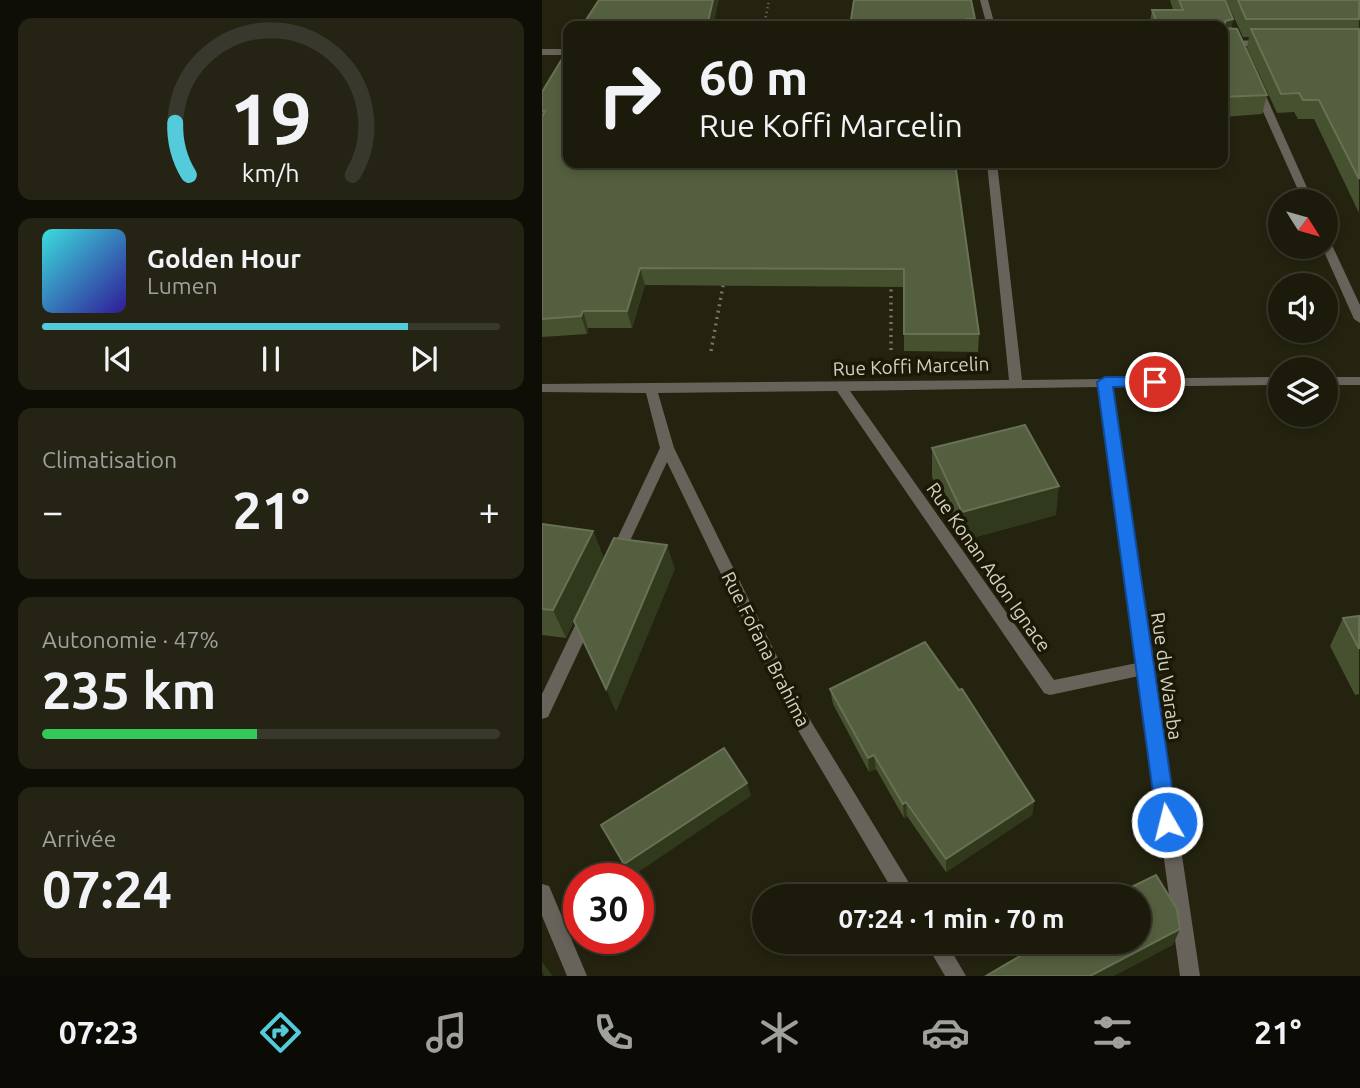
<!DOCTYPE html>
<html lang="fr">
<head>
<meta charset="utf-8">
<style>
	body { margin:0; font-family:Ubuntu,sans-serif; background:#242314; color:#f1f3f6; height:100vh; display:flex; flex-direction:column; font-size:26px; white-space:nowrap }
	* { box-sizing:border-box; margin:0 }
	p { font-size:23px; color:#a0a19d }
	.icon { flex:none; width:38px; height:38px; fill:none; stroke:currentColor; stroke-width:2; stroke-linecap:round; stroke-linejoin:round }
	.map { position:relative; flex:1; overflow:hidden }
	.drawer { display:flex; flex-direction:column; gap:18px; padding:18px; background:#0f0e06; width:542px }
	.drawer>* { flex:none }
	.hud { position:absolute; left:21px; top:21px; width:665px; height:147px; border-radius:14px; box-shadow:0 4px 10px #0003,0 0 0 2px #39382c; background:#1b1a0b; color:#f1f3f6; overflow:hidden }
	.needle { width:46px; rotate:127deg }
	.fabs { position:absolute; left:726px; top:189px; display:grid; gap:14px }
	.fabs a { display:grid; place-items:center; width:70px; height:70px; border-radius:50%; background:#1b1a0b; box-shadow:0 4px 10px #0003,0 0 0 2px #39382c; font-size:35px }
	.speed { position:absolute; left:21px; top:863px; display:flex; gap:14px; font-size:35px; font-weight:700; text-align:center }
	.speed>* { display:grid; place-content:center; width:91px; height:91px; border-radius:50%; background:#1b1a0b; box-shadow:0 4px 10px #0003,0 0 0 2px #39382c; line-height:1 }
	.speed .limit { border:10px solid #d22; background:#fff; color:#111 }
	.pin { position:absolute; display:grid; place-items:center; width:60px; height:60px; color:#fff; margin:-30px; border:4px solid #fff; border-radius:50%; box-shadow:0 2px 7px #0007 }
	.me { position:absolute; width:77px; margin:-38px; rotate:352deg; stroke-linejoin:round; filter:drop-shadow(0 0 5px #0008) }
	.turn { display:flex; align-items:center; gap:24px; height:147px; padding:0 21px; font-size:32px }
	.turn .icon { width:91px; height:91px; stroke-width:2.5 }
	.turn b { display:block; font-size:49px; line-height:60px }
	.big { font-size:52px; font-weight:700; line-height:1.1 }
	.drawer .widget { flex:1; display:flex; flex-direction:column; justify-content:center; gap:10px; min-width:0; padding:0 24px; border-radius:14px; background:#242314 }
	.drawer .dial { align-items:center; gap:0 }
	.dial svg { height:182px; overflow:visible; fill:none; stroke:#39382c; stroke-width:7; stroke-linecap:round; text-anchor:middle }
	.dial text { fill:#f1f3f6; stroke:none }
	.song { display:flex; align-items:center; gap:21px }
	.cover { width:84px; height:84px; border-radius:10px; background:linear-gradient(135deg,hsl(180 70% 55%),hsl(250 70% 35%)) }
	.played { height:7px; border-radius:4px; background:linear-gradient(90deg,#53cbda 80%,#39382c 80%) }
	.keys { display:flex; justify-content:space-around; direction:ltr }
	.heat { display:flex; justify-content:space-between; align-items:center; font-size:38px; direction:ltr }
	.charge { height:10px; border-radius:5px; background:linear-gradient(90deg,#34c759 47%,#39382c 0) }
	.trip { position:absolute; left:210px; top:884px; width:399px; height:70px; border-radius:35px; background:#1b1a0b; box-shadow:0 4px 10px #0003,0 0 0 2px #39382c; font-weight:700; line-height:70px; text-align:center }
	.tabs { display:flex; height:112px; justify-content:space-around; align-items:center; background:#0b0a04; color:#a0a19d }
	.tabs .icon { width:49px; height:49px }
	.tabs .selected { color:#53cbda }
	.tabs b { font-size:32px; color:#f1f3f6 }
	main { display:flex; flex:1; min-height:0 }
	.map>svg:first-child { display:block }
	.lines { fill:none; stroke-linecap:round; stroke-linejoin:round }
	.path-far1 { stroke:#767565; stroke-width:2.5; stroke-dasharray:1 3.5; stroke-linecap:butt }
	.path { stroke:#767565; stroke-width:3.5; stroke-dasharray:2 4.5; stroke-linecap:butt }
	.street { fill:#67635a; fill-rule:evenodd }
	.wall { fill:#45512f }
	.shaded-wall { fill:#31391c }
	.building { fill:#545f3f; stroke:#687154; stroke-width:2 }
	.route { fill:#1a73e8; stroke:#114b97; stroke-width:2 }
	.labels { text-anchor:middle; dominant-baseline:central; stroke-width:7; stroke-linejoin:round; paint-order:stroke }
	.street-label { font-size:19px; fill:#d2d2c5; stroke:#1b1906 }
</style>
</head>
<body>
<main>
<section class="drawer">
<div class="widget dial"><svg viewBox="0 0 100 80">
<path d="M14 69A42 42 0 1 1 86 69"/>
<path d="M14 69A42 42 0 0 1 8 46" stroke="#53cbda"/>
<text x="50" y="56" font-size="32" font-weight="700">19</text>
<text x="50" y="72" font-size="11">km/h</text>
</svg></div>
<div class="widget">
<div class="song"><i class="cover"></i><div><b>Golden Hour</b><p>Lumen</p></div></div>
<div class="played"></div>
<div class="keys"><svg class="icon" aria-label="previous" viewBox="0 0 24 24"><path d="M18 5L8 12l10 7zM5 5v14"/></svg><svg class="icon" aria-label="pause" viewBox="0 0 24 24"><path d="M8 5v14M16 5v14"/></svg><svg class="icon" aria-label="next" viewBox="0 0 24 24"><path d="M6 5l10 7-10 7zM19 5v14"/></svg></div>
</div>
<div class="widget"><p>Climatisation</p>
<div class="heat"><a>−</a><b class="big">21°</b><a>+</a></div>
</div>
<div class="widget"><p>Autonomie · 47%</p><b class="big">235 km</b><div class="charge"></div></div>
<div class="widget"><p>Arrivée</p><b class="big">07:24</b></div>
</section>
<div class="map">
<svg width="818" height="976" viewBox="0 0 818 976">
	<rect width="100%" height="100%" fill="#24230f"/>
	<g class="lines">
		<path class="path-far1" d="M 222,26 L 227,0"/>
		<g class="path">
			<path d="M 349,283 L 349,351"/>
			<path d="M 169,351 L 182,280"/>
		</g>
		<g class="street">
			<path d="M 438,0 L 446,0 L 453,26 L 445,26 Z"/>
			<path d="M 681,41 L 725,40 L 729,43 L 725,46 L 681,46 Z"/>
			<rect x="0" y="49" width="26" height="6"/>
			<path d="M 712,85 L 720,87 L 771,201 L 761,201 L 710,87 Z"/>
			<path d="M 445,163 L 455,163 L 480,380 L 738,377 L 738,385 L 570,387 L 658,976 L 638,976 L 597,676 L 508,695 L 502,693 L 295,391 L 116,393 L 132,448 L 259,705 L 375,896 L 354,896 L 247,715 L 125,462 L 80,558 L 70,558 L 68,554 L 118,448 L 104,393 L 0,392 L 0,384 L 467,380 ZM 557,387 L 595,663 L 512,680 L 308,391 Z"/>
			<path d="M 784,240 L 789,243 L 818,305 L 818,323 L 812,319 L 780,247 L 784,247 Z"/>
			<rect x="784" y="377" width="34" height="8"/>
			<path d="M 45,611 L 51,613 L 53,617 L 6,717 L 0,719 L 0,694 L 39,613 Z"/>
			<path d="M 0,884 L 7,886 L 45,976 L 25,976 L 0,916 Z"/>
			<path d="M 383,942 L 404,942 L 424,976 L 403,976 Z"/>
		</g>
	</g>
	<g class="wall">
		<path d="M 628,0 L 683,0 L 691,19 L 689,29 L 725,95 L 720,114 L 681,117 L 681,26 L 607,26 L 610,10 L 631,10 Z"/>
		<path d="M 684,0 L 817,0 L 817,213 L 772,119 L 756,119 L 752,112 L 735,113 L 705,48 L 707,37 L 701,37 Z"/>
		<path d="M 433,19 L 433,26 L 308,26 Z"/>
		<path d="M 0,92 L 413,163 L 437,334 L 436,352 L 362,351 L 362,287 L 103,285 L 90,328 L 46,328 L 45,334 L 0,337 Z"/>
		<path d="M 390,448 L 514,515 L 419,541 L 390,477 Z"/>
		<path d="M 0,524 L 51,531 L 62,559 L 24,638 L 0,635 Z"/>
		<path d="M 817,616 L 817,694 L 813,695 L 788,646 L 801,618 Z"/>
		<path d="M 288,689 L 492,801 L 490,815 L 404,872 L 365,816 L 362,818 L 334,769 L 327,772 L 291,704 Z"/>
	</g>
	<g class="shaded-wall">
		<path d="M 171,0 L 177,0 L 171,26 L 165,26 Z"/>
		<path d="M 691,19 L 687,38 L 681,39 L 683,21 Z"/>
		<path d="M 98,268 L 103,285 L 90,328 L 85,311 Z"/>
		<path d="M 41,311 L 46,328 L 45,334 L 39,316 Z"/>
		<path d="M 517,486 L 514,515 L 419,541 L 420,512 Z"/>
		<path d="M 51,531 L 62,559 L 24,638 L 11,610 Z"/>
		<path d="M 125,545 L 133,569 L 74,712 L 64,689 Z"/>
		<path d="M 332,755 L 334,769 L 327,772 L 326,758 Z"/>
		<path d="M 205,783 L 209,796 L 89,877 L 82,864 Z"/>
		<path d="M 492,801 L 490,815 L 404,872 L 404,859 Z"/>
		<path d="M 364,802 L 365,816 L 362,818 L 361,804 Z"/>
		<path d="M 638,929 L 631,945 L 572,976 L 548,976 Z"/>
		<path d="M 0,962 L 11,976 L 2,976 L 0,971 Z"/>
	</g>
	<g class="building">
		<path d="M 57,0 L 171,0 L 165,26 L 40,26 Z"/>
		<path d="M 312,0 L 429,0 L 433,19 L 424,19 L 424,26 L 308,26 Z"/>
		<path d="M 637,0 L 683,0 L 691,19 L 683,21 L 683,28 L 695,29 L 725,95 L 681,97 L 681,26 L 616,26 L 610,10 L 641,10 Z"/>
		<path d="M 696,0 L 817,0 L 817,19 L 704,19 Z"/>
		<path d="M 709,29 L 817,29 L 817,179 L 777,100 L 761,100 L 757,93 L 739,94 Z"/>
		<path d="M 26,49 L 26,163 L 413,163 L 437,334 L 362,334 L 362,269 L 98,268 L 85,311 L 41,311 L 39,316 L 0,319 L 0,117 L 3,111 L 0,111 L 0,92 Z"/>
		<path d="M 483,425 L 517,486 L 420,512 L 390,448 Z"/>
		<path d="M 0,524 L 51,531 L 11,610 L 0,609 Z"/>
		<path d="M 72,538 L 125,545 L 64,689 L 32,621 Z"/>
		<path d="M 817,616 L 817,649 L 801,618 Z"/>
		<path d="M 383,642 L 417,690 L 420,689 L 492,801 L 404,859 L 364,802 L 361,804 L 332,755 L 326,758 L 288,689 Z"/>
		<path d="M 182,748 L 205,783 L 82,864 L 59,825 Z"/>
		<path d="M 614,875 L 635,909 L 638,929 L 548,976 L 444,976 L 502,942 L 597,942 L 597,896 L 571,896 Z"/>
	</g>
	<path class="route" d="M 563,377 L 613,377 L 620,382 L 613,386 L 571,387 L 635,822 L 632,829 L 625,832 L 618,829 L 615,822 L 555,382 Z"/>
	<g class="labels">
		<g class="street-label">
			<text transform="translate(369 366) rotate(-2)">Rue Koffi Marcelin</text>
			<text transform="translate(447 567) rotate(55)">Rue Konan Adon Ignace</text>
			<text transform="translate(224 649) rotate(63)">Rue Fofana Brahima</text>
			<text transform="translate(625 676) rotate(82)">Rue du Waraba</text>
		</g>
	</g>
</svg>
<div class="fabs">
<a><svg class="needle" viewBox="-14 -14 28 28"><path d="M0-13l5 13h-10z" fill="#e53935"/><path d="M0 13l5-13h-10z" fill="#a0a19d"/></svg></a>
<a><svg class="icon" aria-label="sound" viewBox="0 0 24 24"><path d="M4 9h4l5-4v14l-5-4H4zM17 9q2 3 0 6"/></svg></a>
<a><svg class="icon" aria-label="layers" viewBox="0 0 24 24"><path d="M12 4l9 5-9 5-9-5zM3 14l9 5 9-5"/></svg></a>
</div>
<div class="speed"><div class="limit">30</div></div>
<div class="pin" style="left:613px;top:382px;background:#d93025"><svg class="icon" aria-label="arrive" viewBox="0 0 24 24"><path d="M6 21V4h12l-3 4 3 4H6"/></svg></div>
<svg class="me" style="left:625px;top:822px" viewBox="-20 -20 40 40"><circle r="17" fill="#1a73e8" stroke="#fff" stroke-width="3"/><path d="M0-11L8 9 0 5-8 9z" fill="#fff"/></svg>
<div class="trip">07:24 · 1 min · 70 m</div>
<div class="hud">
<div class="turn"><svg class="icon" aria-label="right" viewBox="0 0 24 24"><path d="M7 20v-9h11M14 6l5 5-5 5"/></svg><div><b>60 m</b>Rue Koffi Marcelin</div></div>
</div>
</div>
</main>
<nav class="tabs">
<b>07:23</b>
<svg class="icon selected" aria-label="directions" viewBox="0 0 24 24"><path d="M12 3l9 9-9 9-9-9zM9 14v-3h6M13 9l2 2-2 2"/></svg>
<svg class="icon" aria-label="music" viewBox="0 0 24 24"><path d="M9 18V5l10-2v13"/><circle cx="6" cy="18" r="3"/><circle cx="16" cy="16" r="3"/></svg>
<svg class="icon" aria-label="phone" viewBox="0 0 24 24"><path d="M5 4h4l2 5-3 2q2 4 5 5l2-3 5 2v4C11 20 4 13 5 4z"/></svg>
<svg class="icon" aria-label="climate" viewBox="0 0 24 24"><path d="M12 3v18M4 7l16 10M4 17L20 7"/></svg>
<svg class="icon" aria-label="car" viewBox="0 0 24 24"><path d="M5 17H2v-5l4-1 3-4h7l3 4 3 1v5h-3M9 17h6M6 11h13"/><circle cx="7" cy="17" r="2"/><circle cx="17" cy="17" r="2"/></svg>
<svg class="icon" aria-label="filters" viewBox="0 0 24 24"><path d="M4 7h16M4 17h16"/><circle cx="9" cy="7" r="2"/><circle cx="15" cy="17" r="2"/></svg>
<b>21°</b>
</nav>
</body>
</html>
